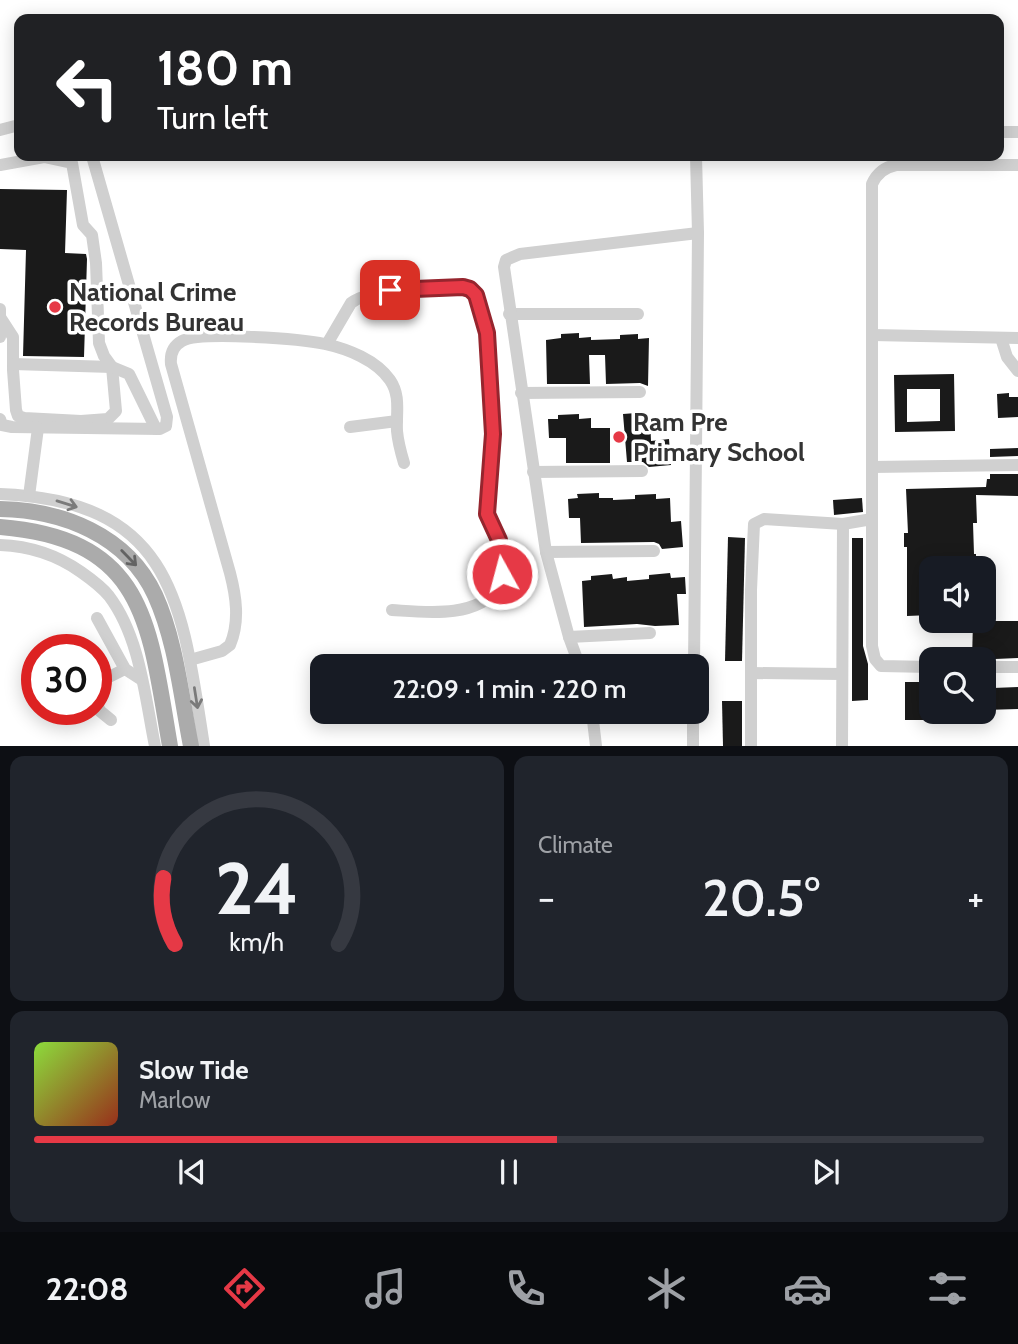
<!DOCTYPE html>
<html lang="en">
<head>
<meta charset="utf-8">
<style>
	body { margin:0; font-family:Cabin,sans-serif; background:#20242c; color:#f1f3f6; height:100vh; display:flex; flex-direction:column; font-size:26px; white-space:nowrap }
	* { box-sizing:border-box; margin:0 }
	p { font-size:23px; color:#9ea1a6 }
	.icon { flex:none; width:38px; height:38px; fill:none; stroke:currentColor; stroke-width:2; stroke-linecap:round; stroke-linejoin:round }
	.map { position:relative; height:746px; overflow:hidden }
	.drawer { display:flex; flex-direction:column; gap:10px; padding:10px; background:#0d0f14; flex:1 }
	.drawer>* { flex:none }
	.guide { position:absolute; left:14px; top:14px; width:990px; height:147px; border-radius:14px; box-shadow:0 4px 18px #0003; background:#202124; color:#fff; overflow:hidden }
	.tools { position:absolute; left:919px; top:556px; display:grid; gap:14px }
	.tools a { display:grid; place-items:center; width:77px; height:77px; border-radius:14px; background:#171b24; box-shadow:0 4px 18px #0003; font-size:35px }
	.speed { position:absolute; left:21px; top:634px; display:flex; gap:14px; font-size:35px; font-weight:700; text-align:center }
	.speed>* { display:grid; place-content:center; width:91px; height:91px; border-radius:50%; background:#171b24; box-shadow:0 4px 18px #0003; line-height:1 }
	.speed .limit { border:10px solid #d22; background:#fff; color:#111 }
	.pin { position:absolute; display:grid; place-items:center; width:60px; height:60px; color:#fff; margin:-30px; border-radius:14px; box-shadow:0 4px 10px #0006 }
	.me { position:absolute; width:77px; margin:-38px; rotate:353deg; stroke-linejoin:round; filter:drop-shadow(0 0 5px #0008) }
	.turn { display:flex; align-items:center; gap:24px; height:147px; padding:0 28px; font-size:32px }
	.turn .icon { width:91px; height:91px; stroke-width:2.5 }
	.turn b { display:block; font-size:49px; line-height:60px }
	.big { font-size:52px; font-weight:600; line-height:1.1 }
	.drawer .card { flex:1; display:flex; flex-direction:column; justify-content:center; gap:10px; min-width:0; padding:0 24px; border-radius:14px; background:#20242c }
	.drawer .dial { align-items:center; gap:0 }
	.dial svg { height:182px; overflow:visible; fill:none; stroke:#363941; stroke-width:7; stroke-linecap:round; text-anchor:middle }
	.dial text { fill:#f1f3f6; stroke:none }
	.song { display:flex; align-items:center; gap:21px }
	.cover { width:84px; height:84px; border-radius:10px; background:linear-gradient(135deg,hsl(90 70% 55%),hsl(10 70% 35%)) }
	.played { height:7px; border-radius:4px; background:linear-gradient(90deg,#e63946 55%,#363941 55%) }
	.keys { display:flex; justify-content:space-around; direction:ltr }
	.heat { display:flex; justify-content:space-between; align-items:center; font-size:38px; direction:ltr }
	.drawer .tiles { flex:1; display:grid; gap:10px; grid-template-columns:1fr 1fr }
	.card:last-child { grid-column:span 2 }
	.trip { position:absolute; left:310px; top:654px; width:399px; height:70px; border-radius:14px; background:#171b24; box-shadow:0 4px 18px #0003; font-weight:600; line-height:70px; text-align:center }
	.menu { display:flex; height:112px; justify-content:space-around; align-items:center; background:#090b0e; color:#9ea1a6 }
	.menu .icon { width:49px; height:49px }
	.menu .active { color:#e63946 }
	.menu b { font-size:32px; color:#f1f3f6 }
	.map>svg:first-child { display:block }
	.building { fill:#1a1a1a; fill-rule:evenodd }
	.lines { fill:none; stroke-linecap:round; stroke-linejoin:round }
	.minor { stroke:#d0d0d0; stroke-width:12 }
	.major { stroke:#ababab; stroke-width:16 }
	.oneway { stroke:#7a7a7a }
	.oneway2 { stroke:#636363 }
	.route-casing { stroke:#96252e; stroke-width:18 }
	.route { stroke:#e63946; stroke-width:12 }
	.poi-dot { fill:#e63946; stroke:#fff; stroke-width:2.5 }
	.labels { text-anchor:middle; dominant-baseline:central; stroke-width:7; stroke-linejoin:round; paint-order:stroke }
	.poi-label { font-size:26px; font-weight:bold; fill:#333; stroke:#fff; text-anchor:start }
</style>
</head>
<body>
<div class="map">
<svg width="1018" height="746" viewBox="0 0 1018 746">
	<rect width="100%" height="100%" fill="#fff"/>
	<g class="building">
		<path d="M 0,189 L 67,190 L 65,253 L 86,254 L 87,259 L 84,357 L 23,356 L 26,250 L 0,249 Z"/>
		<path d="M 579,333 L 579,338 L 591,337 L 591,340 L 620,339 L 620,335 L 638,334 L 638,339 L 649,338 L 648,386 L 640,383 L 606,384 L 605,355 L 589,355 L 590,384 L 547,384 L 546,340 L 561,338 L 561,334 Z"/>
		<path d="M 954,374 L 955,431 L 895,432 L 894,375 ZM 907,389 L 940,389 L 940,421 L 907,422 Z"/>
		<path d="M 1009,393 L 1009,397 L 1018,397 L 1018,417 L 998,418 L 997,394 Z"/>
		<path d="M 636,413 L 636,418 L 650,417 L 651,441 L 669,439 L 671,465 L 649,467 L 643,462 L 627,462 L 623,414 Z"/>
		<path d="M 579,414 L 579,419 L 591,418 L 591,428 L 610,428 L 610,463 L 566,463 L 566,438 L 549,438 L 548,419 L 558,419 L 558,415 Z"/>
		<path d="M 1018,448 L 1018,456 L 990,457 L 990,449 Z"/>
		<path d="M 990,474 L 1018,474 L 1018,496 L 976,495 L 977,523 L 973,523 L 974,554 L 976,554 L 976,568 L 931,569 L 931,615 L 907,616 L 907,547 L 904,547 L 904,533 L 908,533 L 906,489 L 986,487 L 987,479 L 990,479 Z"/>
		<path d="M 599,493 L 599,498 L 613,498 L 613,500 L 635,499 L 635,495 L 656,494 L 656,499 L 670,498 L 671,522 L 681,521 L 683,547 L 662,549 L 659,544 L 654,542 L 581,543 L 580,518 L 569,518 L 568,499 L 578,498 L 577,494 Z"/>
		<path d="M 862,498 L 863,512 L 834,515 L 833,500 Z"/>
		<path d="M 728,537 L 745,538 L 742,661 L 725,661 Z"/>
		<path d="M 852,538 L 863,538 L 863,646 L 868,664 L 868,700 L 852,701 Z"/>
		<path d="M 670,573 L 671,578 L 685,577 L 686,594 L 677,594 L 679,625 L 655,626 L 637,624 L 584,627 L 582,581 L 591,580 L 591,576 L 612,574 L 613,579 L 627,577 L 627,581 L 649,579 L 649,575 Z"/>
		<path d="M 973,621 L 1018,621 L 1018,658 L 972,660 Z"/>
		<path d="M 654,654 L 654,667 L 629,667 L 628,656 Z"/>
		<rect x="905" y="682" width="26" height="38"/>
		<path d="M 984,684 L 993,684 L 993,688 L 1018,687 L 1018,709 L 984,710 Z"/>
		<path d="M 722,701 L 742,701 L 742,746 L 723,746 Z"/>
	</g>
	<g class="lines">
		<g class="minor">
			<path d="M 0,130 L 19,125"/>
			<path d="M 999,132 L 1018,132"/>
			<path d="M 0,165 L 44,157 L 72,163 L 83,225 L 92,235 L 96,263 L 99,343 L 104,356 L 112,367 L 116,411 L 108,419 L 81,421 L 24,418 L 18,416 L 16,410 L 13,370 L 13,337 L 0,317"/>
			<path d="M 0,309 L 0,337"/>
			<path d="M 509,314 L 638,314"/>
			<path d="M 872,335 L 1018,338"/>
			<path d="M 1001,338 L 1007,357 L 1018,371"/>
			<path d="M 327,344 L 351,303 C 370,288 442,284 466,288 C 494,302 495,428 492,458 C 491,475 486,494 487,511 C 487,521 493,528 497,536 C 503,550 507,575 498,588 C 476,619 424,612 392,610"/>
			<path d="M 13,364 L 112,367 L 129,374 L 156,429"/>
			<path d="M 521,393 L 640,392"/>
			<path d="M 0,419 L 2,425 L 12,427 L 160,429 L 166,426 L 167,417 L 92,156"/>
			<path d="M 350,427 L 397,421"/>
			<path d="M 872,467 L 1018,465"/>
			<path d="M 533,472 L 642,471"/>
			<path d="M 0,494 C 174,501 182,603 204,746"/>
			<path d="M 29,496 L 38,428"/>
			<path d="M 0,545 C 29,546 57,555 81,572 C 91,579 101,586 109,596 C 140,637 145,697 155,746"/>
			<path d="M 546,552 L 654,551"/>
			<path d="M 97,618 L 125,669 L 142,680"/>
			<path d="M 569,637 L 650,633"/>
			<path d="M 190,660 L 222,651 L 230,645 C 240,621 236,596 230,573 L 171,364 C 170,354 173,346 182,341 C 200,331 302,339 325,344 C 348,349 376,360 390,380 C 401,396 396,413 397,431 C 398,442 401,453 404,463"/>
			<path d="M 580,667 L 569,637 L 546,552 L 504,267 L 506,260 L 520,254 L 698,233"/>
			<path d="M 694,667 L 698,233 L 696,156"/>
			<path d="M 931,667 L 881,666 L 875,659 L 872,646 L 872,184 C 877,173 885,167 896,165 L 1018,165"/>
			<path d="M 984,667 L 1018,667"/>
			<path d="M 751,673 L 841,674"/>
			<path d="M 96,690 L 103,680 L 125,669"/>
			<path d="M 96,702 L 100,711 L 111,720"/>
			<path d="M 592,712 L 596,746"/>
			<path d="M 693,746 L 693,712"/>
			<path d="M 751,746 L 751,590 L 754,524 L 764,519 L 843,524"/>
			<path d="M 842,746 L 843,524 L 872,519"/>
		</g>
		<g class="major">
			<path d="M 0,509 C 62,510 127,535 155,595 C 176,641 181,696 191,746"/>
			<path d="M 0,527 C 147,539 149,625 170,746"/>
		</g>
	</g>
	<defs><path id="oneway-shaft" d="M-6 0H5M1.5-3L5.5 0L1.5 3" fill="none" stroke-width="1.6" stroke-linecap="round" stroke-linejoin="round" transform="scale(1.75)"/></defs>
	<g class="oneway">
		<use href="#oneway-shaft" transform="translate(67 504) rotate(17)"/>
		<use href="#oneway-shaft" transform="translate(196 698) rotate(81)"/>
	</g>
	<use class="oneway2" href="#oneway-shaft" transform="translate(129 558) rotate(46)"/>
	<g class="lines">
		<g class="route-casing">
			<path id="route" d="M 390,290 L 463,287 L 470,289 L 476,295 L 487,333 L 493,434 L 487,514 L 499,540 L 502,574"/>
		</g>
		<use href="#route" class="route"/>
	</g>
	<g class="poi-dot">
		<circle cx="55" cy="307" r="7"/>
		<circle cx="619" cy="437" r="7"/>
	</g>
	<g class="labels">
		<g class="poi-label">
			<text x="69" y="292">National Crime<tspan x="69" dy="30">Records Bureau</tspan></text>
			<text x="633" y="422">Ram Pre<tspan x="633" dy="30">Primary School</tspan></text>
		</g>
	</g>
</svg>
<div class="tools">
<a><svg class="icon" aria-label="sound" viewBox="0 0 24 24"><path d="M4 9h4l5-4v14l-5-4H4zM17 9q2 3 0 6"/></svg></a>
<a><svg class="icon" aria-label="search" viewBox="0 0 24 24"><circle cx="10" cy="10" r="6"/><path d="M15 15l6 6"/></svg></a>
</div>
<div class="speed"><div class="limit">30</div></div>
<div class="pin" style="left:390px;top:290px;background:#d93025"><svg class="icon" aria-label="arrive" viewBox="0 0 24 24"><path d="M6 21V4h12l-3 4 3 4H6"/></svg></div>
<svg class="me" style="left:502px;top:574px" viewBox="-20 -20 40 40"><circle r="17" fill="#e63946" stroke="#fff" stroke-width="3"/><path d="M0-11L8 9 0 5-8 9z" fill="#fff"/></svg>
<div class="trip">22:09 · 1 min · 220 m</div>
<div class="guide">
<div class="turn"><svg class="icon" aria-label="left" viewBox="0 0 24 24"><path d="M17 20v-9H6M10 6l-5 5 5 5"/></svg><div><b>180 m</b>Turn left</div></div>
</div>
</div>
<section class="drawer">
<div class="tiles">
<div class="card dial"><svg viewBox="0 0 100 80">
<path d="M14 69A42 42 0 1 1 86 69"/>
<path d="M14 69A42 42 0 0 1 9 40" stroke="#e63946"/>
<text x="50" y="56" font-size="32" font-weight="700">24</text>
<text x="50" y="72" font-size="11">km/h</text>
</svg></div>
<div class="card"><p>Climate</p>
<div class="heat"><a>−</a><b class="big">20.5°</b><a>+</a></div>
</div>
<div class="card">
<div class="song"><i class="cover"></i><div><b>Slow Tide</b><p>Marlow</p></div></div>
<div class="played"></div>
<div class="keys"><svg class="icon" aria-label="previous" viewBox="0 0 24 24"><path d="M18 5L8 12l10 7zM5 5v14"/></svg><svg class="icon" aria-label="pause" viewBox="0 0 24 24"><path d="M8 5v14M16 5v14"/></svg><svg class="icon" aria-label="next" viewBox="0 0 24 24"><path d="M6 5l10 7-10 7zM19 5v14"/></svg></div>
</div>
</div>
</section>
<nav class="menu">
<b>22:08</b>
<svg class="icon active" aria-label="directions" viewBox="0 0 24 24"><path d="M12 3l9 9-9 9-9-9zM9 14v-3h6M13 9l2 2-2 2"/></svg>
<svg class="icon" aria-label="music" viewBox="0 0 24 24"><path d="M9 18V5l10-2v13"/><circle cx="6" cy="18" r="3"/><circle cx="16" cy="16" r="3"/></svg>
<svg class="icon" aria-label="phone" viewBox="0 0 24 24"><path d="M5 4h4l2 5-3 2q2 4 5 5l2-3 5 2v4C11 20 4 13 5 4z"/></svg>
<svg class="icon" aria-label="climate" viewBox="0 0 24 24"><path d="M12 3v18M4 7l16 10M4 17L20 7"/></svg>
<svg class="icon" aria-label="car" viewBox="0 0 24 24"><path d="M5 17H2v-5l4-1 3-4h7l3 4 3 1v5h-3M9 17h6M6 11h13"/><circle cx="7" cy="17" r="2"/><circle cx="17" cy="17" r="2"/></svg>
<svg class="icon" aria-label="filters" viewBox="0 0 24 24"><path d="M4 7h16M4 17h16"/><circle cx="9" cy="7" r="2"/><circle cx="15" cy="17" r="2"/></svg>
</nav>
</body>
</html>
